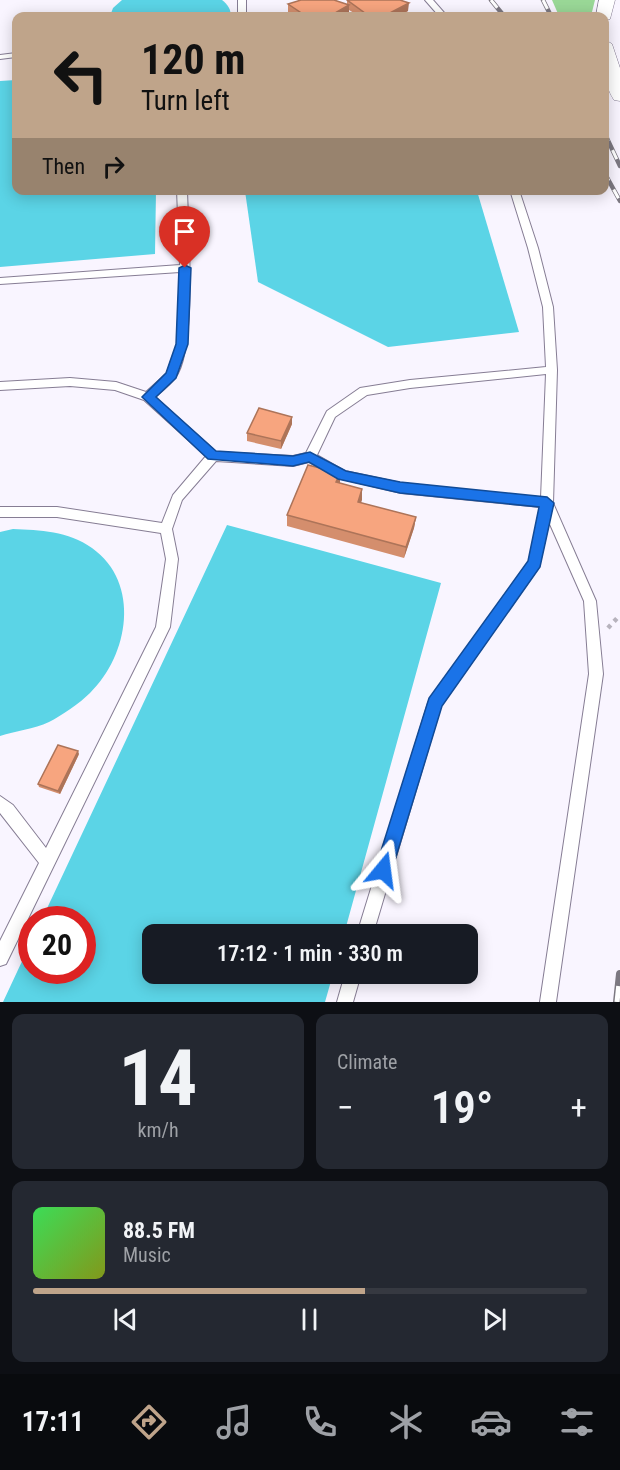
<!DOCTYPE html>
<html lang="en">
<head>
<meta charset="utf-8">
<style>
	body { margin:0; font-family:"Roboto Condensed",sans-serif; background:#242831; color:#f1f3f6; height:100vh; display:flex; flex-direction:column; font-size:22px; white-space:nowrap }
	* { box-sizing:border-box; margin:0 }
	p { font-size:20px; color:#9ea1a6 }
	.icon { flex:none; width:33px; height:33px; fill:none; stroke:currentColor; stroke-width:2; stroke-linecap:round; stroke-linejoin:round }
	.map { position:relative; height:1002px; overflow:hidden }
	.panel { display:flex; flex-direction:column; gap:12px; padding:12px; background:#0d0f14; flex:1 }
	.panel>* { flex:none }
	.hud { position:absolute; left:12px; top:12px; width:597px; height:183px; border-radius:12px; box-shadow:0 3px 15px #0003; background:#bfa48a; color:#111; overflow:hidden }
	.speed { position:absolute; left:18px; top:906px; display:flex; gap:12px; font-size:30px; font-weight:700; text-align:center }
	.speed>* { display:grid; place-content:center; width:78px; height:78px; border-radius:50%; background:#171b24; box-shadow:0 3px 15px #0003; line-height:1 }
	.speed .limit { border:9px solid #d22; background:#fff; color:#111 }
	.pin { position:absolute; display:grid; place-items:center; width:51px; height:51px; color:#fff; margin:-62px -26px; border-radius:50% 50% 50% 0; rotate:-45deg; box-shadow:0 0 6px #0007 }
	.pin .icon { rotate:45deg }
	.me { position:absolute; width:66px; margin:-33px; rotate:16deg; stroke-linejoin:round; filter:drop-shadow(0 0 4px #0008) }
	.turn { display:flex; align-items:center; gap:21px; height:126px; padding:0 30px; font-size:27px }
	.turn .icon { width:78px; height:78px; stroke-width:2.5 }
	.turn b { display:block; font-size:42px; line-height:51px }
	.then { display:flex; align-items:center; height:57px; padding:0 30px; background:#0003; gap:12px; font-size:22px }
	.big { font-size:45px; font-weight:600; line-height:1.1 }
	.panel .widget { flex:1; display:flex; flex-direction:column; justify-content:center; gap:9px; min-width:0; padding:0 21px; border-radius:12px; background:#242831 }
	.panel .dial { align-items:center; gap:0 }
	.dial b { font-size:78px; line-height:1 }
	.song { display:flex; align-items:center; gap:18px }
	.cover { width:72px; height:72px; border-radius:9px; background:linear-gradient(135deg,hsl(130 70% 55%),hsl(70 70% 35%)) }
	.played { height:6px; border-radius:3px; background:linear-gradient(90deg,#bfa48a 60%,#363941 60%) }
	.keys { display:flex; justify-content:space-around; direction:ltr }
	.heat { display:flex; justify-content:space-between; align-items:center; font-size:33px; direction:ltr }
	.panel .tiles { flex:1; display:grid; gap:12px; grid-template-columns:1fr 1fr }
	.widget:last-child { grid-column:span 2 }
	.trip { position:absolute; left:142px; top:924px; width:336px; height:60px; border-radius:12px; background:#171b24; box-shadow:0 3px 15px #0003; font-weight:600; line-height:60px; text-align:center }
	.dock { display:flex; height:96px; justify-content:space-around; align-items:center; background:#090b0e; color:#9ea1a6 }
	.dock .icon { width:42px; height:42px }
	.dock .active { color:#bfa48a }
	.dock b { font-size:27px; color:#f1f3f6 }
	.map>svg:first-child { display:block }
	.forest { fill:#9ad897 }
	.water { fill:#5bd4e6 }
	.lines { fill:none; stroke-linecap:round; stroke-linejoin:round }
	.lane-casing { stroke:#867d94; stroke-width:2 }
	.street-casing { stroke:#867d94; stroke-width:1 }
	.path { stroke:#b7b3bd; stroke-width:4.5; stroke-dasharray:4 5; stroke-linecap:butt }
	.lane { fill:#fff; fill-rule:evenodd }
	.street { fill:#fff; fill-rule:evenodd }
	.rail-far1-casing { stroke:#7c7881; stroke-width:4.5 }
	.rail-casing { stroke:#7c7881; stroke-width:8 }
	.rail-far1 { stroke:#fff; stroke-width:3; stroke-dasharray:10; stroke-linecap:butt }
	.rail { stroke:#fff; stroke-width:5; stroke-dasharray:16; stroke-linecap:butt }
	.wall { fill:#d48e6d }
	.shaded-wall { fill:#ad7459 }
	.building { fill:#f7a57f; stroke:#ad7459; stroke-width:1.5 }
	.route { fill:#1a73e8; stroke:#114b97; stroke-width:1.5 }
</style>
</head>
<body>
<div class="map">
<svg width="620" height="1002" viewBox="0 0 620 1002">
	<rect width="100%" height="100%" fill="#f9f5ff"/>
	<path class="forest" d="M 552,0 L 595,0 L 591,16 L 559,16 Z"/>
	<g class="water">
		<path d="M 122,0 L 222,0 C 227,4 232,10 230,16 L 110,16 L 113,8 Z"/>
		<path d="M 16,80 L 16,190 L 156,191 L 155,254 L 0,267 L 0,81 Z"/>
		<path d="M 245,191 L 477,191 L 519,332 L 388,347 L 258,282 Z"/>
		<path d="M 227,525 L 441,583 L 344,934 L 153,934 L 153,974 L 333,974 L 325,1002 L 3,1002 L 31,942 L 32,970 L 82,970 L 82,920 L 42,919 Z"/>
		<path d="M 13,529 C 40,530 68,531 92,548 C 141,583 129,655 90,693 C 80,703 61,716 49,722 C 34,729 15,731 0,736 L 0,532 Z"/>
	</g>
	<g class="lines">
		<g class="lane-casing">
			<g id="lane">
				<rect x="238" y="0" width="8" height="16"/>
				<path d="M 425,0 L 433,0 L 447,16 L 439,16 Z"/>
				<path d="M 16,53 L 16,57 L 0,59 L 0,55 Z"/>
				<path d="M 177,190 L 187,190 C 188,229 197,350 175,378 C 170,385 162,391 155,397 L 216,452 L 293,456 L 306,453 L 327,411 L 360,388 L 410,380 L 546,367 L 543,307 L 528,248 L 510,190 L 519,190 L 538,248 L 553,307 L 557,370 L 553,503 L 596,601 L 603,674 L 556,1002 L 540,1002 L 589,674 L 584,601 L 549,522 L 539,567 L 441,706 L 373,934 L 357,934 L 428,703 L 529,561 L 540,507 L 401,493 L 338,478 L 309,462 L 293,466 L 216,461 L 182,500 L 172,529 L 178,559 L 170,627 L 6,964 L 0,966 L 0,941 L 39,863 L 0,813 L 0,796 L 13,805 L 46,848 L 156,627 L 166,559 L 161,533 L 57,517 L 0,517 L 0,507 L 57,507 L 162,523 L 173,495 L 206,456 L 144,400 L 115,390 L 70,386 L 0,390 L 0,382 L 70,378 L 116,382 L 146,392 L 167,373 L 177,344 L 180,272 L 0,284 L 0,278 L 180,265 ZM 546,374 L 541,498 L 401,483 L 345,471 L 317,455 L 335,417 L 367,395 L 410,388 Z"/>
				<path d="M 345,974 L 361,974 L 353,1002 L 337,1002 Z"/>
			</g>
		</g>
		<g class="street-casing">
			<g id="street">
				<path d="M 599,0 L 615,0 L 610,19 L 604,21 L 604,16 L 596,16 Z"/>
				<path d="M 604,39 L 612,44 L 620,68 L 620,101 L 614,100 C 602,82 604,59 604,39 Z"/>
			</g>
		</g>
		<path class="path" d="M 608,628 L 620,615"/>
		<use href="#lane" class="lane"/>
		<use href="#street" class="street"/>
		<g class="rail-far1-casing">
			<g id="rail-far1">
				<path d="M 491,0 L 504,16"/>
				<path d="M 543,0 L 551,16"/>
				<path d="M 604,132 L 620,166"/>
				<path d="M 604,172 L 620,201"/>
			</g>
		</g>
		<g class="rail-casing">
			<path id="rail" d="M 617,1002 L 620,974"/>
		</g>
		<use href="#rail-far1" class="rail-far1"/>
		<use href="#rail" class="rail"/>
	</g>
	<g class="wall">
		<path d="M 347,0 L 408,11 L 398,16 L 359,16 L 349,10 L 349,13 L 343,16 L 294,16 L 288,12 L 288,4 L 347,4 Z"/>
		<path d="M 292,424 L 281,449 L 247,441 L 247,433 Z"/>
		<path d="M 340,483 L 362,489 L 361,503 L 416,517 L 414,528 L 404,558 L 287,526 L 287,515 Z"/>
		<path d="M 79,754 L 60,794 L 39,787 L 38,784 Z"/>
	</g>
	<g class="shaded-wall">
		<path d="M 409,3 L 408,11 L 398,16 L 388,16 L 388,14 Z"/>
		<path d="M 349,5 L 349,13 L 343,16 L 330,16 Z"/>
		<path d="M 292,417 L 292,424 L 281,449 L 281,441 Z"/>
		<path d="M 340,473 L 340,484 L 336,482 Z"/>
		<path d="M 362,489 L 362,500 L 357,513 L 358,502 Z"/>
		<path d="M 416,517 L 414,528 L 404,558 L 406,547 Z"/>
		<path d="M 78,751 L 79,754 L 60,794 L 58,791 Z"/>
	</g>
	<g class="building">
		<path d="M 301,0 L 334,0 L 349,5 L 330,16 L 306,16 L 288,4 Z"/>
		<path d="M 347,0 L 400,0 L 409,3 L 388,14 L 365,13 Z"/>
		<path d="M 259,408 L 292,417 L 281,441 L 247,433 Z"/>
		<path d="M 308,465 L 340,473 L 336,482 L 362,489 L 358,502 L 416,517 L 406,547 L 287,515 Z"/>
		<path d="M 58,745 L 78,751 L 58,791 L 38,784 Z"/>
	</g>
	<path class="route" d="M 185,265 L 191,268 L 188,344 L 176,378 L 156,397 L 216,451 L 293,456 L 310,452 L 346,471 L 400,482 L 547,497 L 554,503 L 540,567 L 442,706 L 392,870 L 390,876 L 383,879 L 377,876 L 375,870 L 429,698 L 528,561 L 539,507 L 400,493 L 338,479 L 309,462 L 293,466 L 208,459 L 142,397 L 166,373 L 176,344 L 179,268 Z"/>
</svg>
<div class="speed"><div class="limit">20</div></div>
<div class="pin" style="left:185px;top:268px;background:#d93025"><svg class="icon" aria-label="arrive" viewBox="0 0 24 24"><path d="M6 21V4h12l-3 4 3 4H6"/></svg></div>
<svg class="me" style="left:383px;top:870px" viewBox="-20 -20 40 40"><path d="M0-17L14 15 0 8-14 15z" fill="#1a73e8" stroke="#fff" stroke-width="4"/></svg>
<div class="trip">17:12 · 1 min · 330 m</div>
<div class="hud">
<div class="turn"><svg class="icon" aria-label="left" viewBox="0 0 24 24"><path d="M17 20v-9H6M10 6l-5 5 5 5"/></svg><div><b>120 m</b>Turn left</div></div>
<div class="then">Then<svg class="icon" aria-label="right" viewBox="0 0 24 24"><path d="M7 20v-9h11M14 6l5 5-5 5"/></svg></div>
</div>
</div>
<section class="panel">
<div class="tiles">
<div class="widget dial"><b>14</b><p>km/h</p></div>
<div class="widget"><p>Climate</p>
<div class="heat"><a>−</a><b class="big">19°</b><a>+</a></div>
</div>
<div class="widget">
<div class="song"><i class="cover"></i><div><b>88.5 FM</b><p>Music</p></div></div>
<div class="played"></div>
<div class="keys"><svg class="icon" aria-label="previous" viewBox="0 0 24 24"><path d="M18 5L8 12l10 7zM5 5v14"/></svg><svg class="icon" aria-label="pause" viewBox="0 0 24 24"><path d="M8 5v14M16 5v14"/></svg><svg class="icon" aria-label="next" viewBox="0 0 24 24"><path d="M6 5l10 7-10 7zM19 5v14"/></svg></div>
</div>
</div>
</section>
<nav class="dock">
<b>17:11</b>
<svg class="icon active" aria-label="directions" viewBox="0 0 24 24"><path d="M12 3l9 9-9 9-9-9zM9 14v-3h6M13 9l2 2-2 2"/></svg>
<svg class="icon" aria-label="music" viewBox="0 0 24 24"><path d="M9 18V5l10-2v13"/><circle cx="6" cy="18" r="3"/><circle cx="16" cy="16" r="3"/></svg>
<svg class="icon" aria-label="phone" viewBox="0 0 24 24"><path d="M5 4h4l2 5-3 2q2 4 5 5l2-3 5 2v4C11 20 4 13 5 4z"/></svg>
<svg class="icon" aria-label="climate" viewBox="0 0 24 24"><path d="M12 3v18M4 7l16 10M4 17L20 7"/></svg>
<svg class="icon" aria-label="car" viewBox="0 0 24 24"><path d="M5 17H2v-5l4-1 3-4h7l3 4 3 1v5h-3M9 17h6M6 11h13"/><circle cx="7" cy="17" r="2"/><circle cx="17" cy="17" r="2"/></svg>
<svg class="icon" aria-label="filters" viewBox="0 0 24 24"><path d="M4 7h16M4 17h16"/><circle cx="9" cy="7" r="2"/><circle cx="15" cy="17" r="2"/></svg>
</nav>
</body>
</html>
